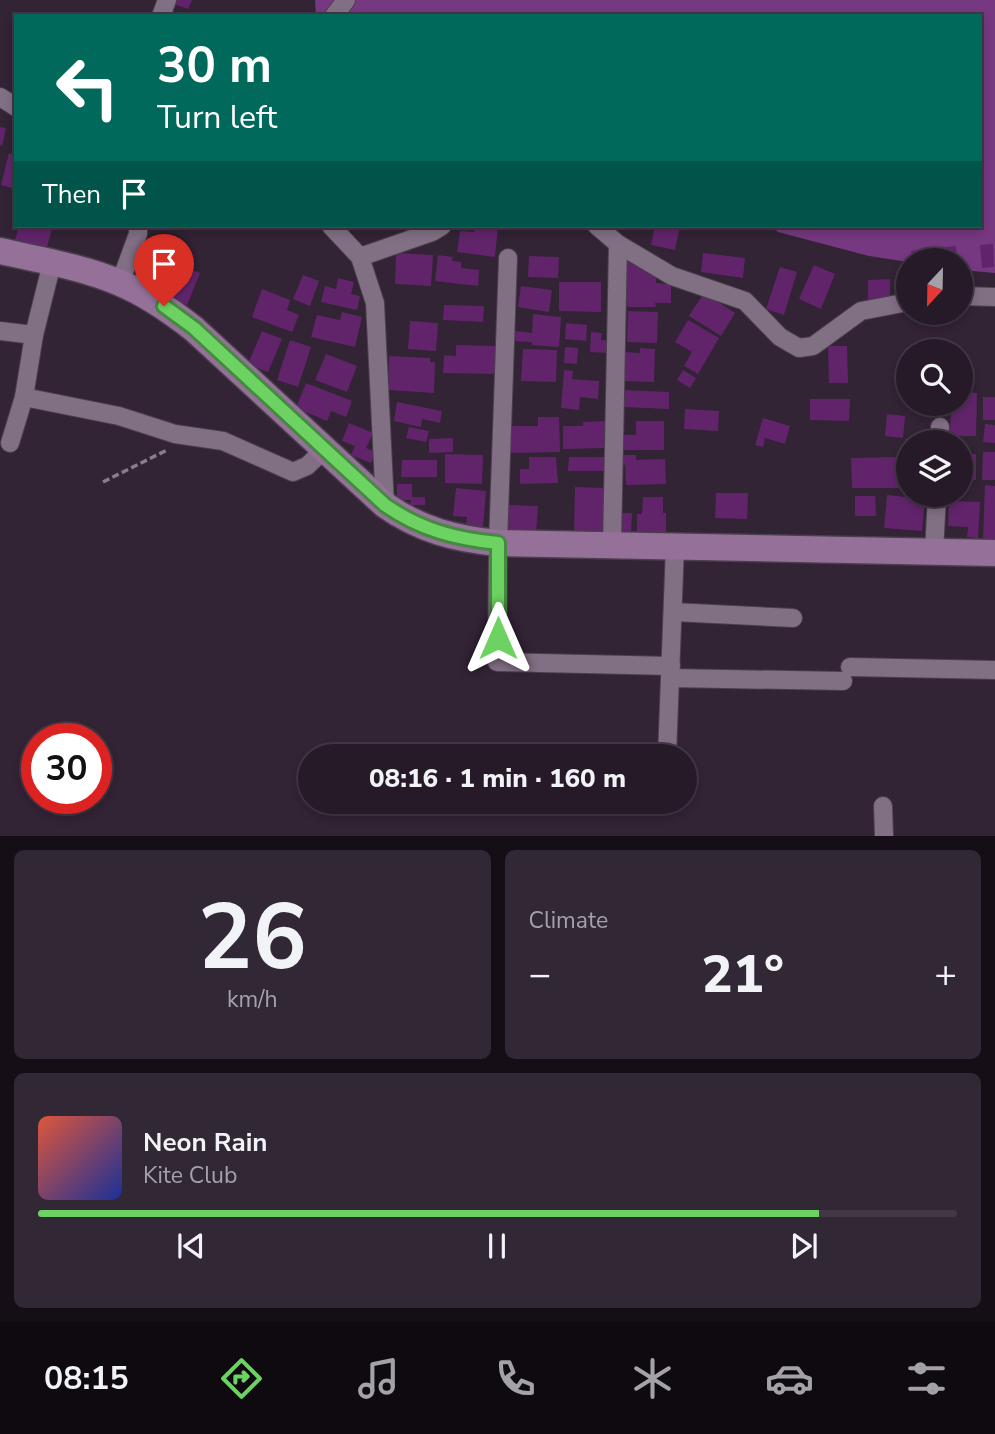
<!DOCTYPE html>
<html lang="en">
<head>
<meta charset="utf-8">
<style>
	body { margin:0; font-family:"Nunito Sans",sans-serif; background:#322734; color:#f1f3f6; height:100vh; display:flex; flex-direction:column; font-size:26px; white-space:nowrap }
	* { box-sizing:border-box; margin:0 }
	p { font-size:23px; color:#a4a1a8 }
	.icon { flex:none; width:38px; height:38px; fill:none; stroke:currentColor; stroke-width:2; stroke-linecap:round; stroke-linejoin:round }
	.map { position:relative; height:836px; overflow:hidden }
	.side { display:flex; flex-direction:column; gap:14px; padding:14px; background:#150e16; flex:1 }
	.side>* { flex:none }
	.hud { position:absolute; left:14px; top:14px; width:968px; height:214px; border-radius:0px; box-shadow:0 4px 10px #0003,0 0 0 2px #423845; background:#00695c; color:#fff; overflow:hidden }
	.needle { width:46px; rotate:202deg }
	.tools { position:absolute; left:896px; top:248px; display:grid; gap:14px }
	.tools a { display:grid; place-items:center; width:77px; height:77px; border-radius:50%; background:#261a28; box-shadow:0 4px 10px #0003,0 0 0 2px #423845; font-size:35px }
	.speed { position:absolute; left:21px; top:723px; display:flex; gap:14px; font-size:35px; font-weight:700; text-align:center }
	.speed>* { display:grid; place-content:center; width:91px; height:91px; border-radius:50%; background:#261a28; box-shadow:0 4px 10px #0003,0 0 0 2px #423845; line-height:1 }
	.speed .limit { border:10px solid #d22; background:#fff; color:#111 }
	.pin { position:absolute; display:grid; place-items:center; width:60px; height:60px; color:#fff; margin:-72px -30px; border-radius:50% 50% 50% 0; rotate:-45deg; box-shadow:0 0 7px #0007 }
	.pin .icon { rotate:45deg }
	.me { position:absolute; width:77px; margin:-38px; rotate:0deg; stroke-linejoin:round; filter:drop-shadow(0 0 5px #0008) }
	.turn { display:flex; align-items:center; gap:24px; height:147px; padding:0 28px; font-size:32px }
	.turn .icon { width:91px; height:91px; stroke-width:2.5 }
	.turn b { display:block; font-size:49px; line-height:60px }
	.then { display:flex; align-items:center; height:66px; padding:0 28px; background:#0003; gap:14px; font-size:26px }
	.big { font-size:52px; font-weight:800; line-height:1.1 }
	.side .tile { flex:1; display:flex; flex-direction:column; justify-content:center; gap:10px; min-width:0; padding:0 24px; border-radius:10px; background:#322734 }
	.side .dial { align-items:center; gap:0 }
	.dial b { font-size:91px; line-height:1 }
	.song { display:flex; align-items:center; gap:21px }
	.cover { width:84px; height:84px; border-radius:10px; background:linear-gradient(135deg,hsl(10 70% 55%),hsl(230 70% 35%)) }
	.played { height:7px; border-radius:4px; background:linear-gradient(90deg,#6cd362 85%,#423845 85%) }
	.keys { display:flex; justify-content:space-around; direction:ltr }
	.heat { display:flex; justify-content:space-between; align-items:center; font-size:38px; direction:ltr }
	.side .tiles { flex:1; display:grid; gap:14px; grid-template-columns:1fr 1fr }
	.tile:last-child { grid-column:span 2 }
	.trip { position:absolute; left:298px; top:744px; width:399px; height:70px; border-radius:35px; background:#261a28; box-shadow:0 4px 10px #0003,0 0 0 2px #423845; font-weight:800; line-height:70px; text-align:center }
	.tab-bar { display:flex; height:112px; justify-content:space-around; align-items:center; background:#0f0a10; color:#a4a1a8 }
	.tab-bar .icon { width:49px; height:49px }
	.tab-bar .current { color:#6cd362 }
	.tab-bar b { font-size:32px; color:#f1f3f6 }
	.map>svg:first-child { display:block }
	.forest { fill:#763880 }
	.building { fill:#61246b }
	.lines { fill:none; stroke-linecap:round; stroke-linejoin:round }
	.street-casing { stroke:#4b3e4d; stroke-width:20 }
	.secondary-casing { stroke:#4b3e4d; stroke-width:29 }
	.path { stroke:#897c8b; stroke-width:3.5; stroke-dasharray:7 3.5; stroke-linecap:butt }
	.street { stroke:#816f83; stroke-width:18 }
	.secondary { stroke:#95719a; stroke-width:26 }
	.route-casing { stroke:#468940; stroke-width:18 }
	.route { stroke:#6cd362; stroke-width:12 }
</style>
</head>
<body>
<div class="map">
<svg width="995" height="836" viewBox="0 0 995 836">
	<rect width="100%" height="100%" fill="#322335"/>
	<path class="forest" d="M 315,0 L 995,0 L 995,273 L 961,270 L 961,261 L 908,262 L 869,256 L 778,232 L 770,226 L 980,226 L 980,16 L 316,16 Z"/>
	<g class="building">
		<path d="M 175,0 L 192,0 L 188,9 L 174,4 Z"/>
		<path d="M 0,127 L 6,128 L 2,146 L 0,145 Z"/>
		<path d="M 9,153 L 16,155 L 16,189 L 1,185 Z"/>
		<path d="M 19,226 L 53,226 L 46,250 L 15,241 Z"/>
		<path d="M 475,226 L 498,226 L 495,257 L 457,252 L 460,231 L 474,232 Z"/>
		<path d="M 655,226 L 680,226 L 675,250 L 651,245 Z"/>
		<path d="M 993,244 L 994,267 L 982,268 L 980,245 Z"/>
		<path d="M 956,246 L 957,261 L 913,261 L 911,251 Z"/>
		<path d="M 396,253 L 433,255 L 431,286 L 395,284 Z"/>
		<path d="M 703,253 L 745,258 L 743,278 L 701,272 Z"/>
		<path d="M 157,255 L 200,273 L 187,305 L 169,297 L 170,294 L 157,289 L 163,276 L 150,271 Z"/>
		<path d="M 438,255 L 453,257 L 452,261 L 461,262 L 461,268 L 479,270 L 478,286 L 435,281 Z"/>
		<path d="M 529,256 L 559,257 L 558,278 L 528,277 Z"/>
		<path d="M 627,260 L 656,275 L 656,283 L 671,284 L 671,303 L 655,303 L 656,307 L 627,307 Z"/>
		<path d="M 814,265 L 835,274 L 821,309 L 799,299 Z"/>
		<path d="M 780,267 L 797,272 L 784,315 L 766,309 Z"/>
		<path d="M 303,275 L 319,281 L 310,306 L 293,299 Z"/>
		<path d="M 338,278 L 354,282 L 351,294 L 360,296 L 357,310 L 321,302 L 325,286 L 336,289 Z"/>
		<path d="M 890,279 L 890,300 L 868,300 L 868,280 Z"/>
		<path d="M 559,282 L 601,282 L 601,312 L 559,311 Z"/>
		<path d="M 521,286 L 552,290 L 549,312 L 518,307 Z"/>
		<path d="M 262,289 L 290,300 L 287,310 L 299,315 L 292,332 L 252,317 Z"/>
		<path d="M 704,293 L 735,313 L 721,336 L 689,316 Z"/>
		<path d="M 444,305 L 484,306 L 483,322 L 443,320 Z"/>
		<path d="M 628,311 L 658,312 L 657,343 L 627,342 Z"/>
		<path d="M 342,312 L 362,317 L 355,347 L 311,337 L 317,315 L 340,320 Z"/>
		<path d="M 533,314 L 561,317 L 559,347 L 532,345 L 532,342 L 514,341 L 515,331 L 532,333 Z"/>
		<path d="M 688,320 L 719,338 L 698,374 L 684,366 L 692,352 L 675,342 Z"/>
		<path d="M 410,321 L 438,323 L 436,351 L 408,349 Z"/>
		<path d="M 566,323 L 587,325 L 586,341 L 565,339 Z"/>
		<path d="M 262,331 L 282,339 L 268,372 L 248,364 Z"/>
		<path d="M 591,332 L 602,333 L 601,340 L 610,341 L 609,353 L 590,352 Z"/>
		<path d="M 290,340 L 311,347 L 298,387 L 277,380 Z"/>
		<path d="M 456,345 L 496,346 L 495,374 L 443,373 L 444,355 L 456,356 Z"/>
		<path d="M 828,346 L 847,346 L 848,383 L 829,383 Z"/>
		<path d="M 565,347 L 578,348 L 577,364 L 564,363 Z"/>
		<path d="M 640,348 L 655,349 L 654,382 L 621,381 L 622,352 L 640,353 Z"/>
		<path d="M 523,349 L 557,350 L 556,382 L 521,381 Z"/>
		<path d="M 326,354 L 357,366 L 347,392 L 315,380 Z"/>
		<path d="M 389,356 L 430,358 L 430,362 L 435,362 L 434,393 L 388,390 Z"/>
		<path d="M 564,370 L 573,371 L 572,379 L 599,381 L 598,399 L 580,397 L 579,410 L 561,408 Z"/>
		<path d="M 683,370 L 696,378 L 690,388 L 677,380 Z"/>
		<path d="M 306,383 L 352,401 L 346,417 L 331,411 L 327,421 L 296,408 Z"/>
		<path d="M 624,390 L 669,392 L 669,409 L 624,407 Z"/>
		<path d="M 961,392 L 977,393 L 976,436 L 950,436 L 951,404 L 961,404 Z"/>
		<rect x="983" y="397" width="12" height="23"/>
		<path d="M 810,399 L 850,399 L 849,421 L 810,420 Z"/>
		<path d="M 397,402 L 442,411 L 440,423 L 422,419 L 421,427 L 394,421 Z"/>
		<path d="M 685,409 L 719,411 L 718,431 L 684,429 Z"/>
		<path d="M 887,414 L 905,416 L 903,438 L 885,436 Z"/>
		<path d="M 538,417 L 559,417 L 560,452 L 511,453 L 510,426 L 538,426 Z"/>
		<path d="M 763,418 L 790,426 L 785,444 L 765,438 L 763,447 L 755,445 Z"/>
		<path d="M 606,421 L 606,448 L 563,449 L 563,426 L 583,426 L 583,422 Z"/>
		<path d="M 636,421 L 664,421 L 664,450 L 623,450 L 623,435 L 636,435 Z"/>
		<path d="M 349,423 L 373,433 L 366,448 L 376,452 L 371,463 L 351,455 L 355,446 L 342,441 Z"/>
		<path d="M 985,424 L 995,425 L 995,443 L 983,442 Z"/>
		<path d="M 409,427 L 429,431 L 426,442 L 406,438 Z"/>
		<path d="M 453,438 L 453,452 L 429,453 L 429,439 Z"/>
		<path d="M 905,439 L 924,439 L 924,443 L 908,443 L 908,485 L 905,485 Z"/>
		<path d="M 983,452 L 995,452 L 995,480 L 982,480 Z"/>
		<path d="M 445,454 L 483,455 L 482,484 L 445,483 Z"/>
		<rect x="961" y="454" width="15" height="26"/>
		<path d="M 620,455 L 636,455 L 636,460 L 665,459 L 666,484 L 626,485 L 625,465 L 620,465 Z"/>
		<path d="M 529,457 L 556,457 L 558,483 L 520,484 L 520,469 L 529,469 Z"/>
		<path d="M 569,457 L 605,457 L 604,471 L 568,471 Z"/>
		<path d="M 898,457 L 899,488 L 852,488 L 851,458 Z"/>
		<path d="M 402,460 L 437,460 L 437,477 L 401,477 Z"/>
		<path d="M 397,484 L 412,484 L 412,497 L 425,497 L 425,505 L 410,505 L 411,500 L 397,500 Z"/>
		<path d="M 985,485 L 995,486 L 995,541 L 983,541 Z"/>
		<path d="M 575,487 L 606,488 L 605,535 L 574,534 Z"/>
		<path d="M 456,488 L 486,491 L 483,527 L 466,525 L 467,517 L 453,516 Z"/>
		<path d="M 716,493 L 748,493 L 747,519 L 715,518 Z"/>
		<path d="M 887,495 L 925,499 L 922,531 L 884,528 Z"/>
		<path d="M 855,496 L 875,496 L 876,516 L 855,516 Z"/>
		<path d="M 643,497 L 663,497 L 663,513 L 666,513 L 666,535 L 637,534 L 637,514 L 642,514 Z"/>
		<path d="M 949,501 L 980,502 L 978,538 L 967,537 L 968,527 L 948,526 Z"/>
		<path d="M 509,505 L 538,506 L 536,533 L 508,532 Z"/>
		<path d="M 619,513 L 632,513 L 631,535 L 619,534 Z"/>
	</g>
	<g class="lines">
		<g class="street-casing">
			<g id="street">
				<path d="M 161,16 L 167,0"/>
				<path d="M 334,16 L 346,0"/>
				<path d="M 0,97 L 16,107"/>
				<path d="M 331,226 L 360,257 L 375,303 L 385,505"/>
				<path d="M 597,226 L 618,244 L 672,276 L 745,301 L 780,337 L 799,348 L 813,346 L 861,311 L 908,302"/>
				<path d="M 360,257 L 432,232 L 442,226"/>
				<path d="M 508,258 L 498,543 L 497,662 L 671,666"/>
				<path d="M 120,283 L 138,234 L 138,226"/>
				<path d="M 961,296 L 995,297"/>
				<path d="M 0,331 L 34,335 L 52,263"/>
				<path d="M 24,397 L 119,416 L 175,434 L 223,441 L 293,472 L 307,466 L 324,450"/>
				<path d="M 10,443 L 24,397 L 34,335"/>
				<path d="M 939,443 L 940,427"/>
				<path d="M 612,545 L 618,244"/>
				<path d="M 934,552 L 937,495"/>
				<path d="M 673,612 L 793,618"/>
				<path d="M 850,667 L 995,670"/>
				<path d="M 670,678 L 843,681"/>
				<path d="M 667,756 L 675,546"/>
				<path d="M 883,806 L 884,836"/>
			</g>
		</g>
		<g class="secondary-casing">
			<path id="secondary" d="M 0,251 C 40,260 83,267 120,283 C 147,294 171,311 194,329 L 385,505 C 420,530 456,539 498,543 L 995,553"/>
		</g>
		<path class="path" d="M 103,482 L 167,450"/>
		<use href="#street" class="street"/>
		<use href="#secondary" class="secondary"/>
	</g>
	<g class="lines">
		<g class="route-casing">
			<path id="route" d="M 164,306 L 194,328 L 385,505 C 421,530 456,539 498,543 L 498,638"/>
		</g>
		<use href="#route" class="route"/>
	</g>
</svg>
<div class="tools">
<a><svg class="needle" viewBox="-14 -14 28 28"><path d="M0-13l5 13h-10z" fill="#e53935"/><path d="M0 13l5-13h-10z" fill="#a4a1a8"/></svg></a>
<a><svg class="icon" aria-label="search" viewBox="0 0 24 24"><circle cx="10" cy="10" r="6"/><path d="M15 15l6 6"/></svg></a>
<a><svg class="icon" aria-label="layers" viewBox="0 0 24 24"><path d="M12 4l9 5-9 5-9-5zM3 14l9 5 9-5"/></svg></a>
</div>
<div class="speed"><div class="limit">30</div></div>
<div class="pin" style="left:164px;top:306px;background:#d93025"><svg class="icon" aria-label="arrive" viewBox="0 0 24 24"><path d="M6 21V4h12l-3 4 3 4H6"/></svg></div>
<svg class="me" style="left:498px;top:638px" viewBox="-20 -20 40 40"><path d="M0-17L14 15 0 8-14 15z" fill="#6cd362" stroke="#fff" stroke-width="4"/></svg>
<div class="trip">08:16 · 1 min · 160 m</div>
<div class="hud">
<div class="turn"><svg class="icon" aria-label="left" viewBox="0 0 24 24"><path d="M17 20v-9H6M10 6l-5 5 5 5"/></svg><div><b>30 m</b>Turn left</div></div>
<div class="then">Then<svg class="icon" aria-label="arrive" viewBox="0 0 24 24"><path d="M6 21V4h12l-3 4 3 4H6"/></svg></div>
</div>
</div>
<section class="side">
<div class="tiles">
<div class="tile dial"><b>26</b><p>km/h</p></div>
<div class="tile"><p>Climate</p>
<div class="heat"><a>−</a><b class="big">21°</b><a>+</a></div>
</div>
<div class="tile">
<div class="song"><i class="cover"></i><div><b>Neon Rain</b><p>Kite Club</p></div></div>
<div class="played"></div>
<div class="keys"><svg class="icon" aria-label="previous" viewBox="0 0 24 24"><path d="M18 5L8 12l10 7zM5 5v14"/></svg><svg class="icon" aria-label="pause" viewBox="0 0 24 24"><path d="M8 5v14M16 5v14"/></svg><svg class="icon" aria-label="next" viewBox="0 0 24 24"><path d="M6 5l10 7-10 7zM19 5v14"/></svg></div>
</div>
</div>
</section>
<nav class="tab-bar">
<b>08:15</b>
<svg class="icon current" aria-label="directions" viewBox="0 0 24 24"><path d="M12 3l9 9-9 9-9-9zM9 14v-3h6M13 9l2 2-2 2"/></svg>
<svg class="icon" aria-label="music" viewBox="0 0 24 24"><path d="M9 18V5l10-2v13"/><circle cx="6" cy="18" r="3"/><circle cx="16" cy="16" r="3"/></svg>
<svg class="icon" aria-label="phone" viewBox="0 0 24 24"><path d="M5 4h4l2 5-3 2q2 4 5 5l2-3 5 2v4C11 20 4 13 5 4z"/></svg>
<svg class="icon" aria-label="climate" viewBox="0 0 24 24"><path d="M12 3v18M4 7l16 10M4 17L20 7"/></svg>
<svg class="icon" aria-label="car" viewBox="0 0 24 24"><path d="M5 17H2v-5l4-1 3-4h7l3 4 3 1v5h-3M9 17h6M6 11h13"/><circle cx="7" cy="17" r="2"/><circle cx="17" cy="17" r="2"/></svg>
<svg class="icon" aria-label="filters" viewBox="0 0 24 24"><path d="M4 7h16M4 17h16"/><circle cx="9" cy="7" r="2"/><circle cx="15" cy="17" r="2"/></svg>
</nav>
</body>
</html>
